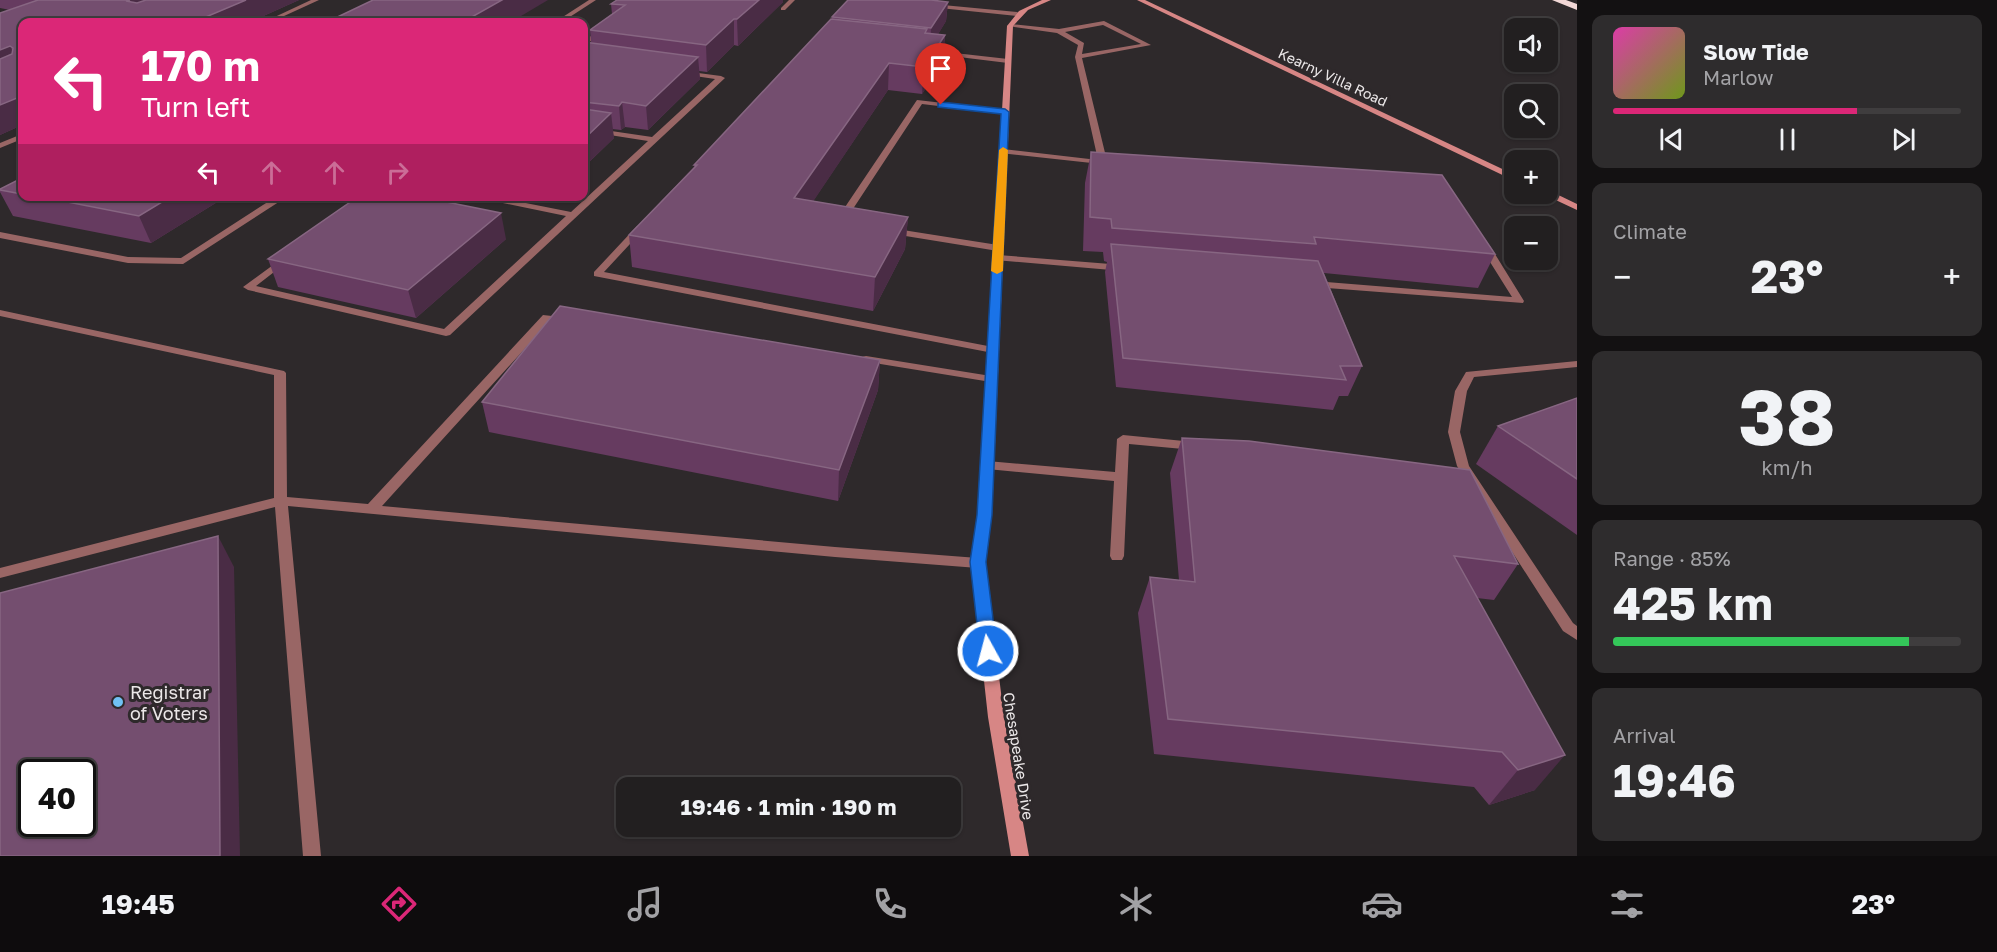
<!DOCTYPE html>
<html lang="en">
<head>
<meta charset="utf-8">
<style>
	body { margin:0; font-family:"Golos Text",sans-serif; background:#2e2c2d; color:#f1f3f6; height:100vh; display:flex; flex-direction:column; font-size:22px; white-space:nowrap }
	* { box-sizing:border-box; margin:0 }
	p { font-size:20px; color:#a2a2a5 }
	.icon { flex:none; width:33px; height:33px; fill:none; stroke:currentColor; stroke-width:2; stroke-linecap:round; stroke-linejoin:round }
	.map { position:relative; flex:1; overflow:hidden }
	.side { display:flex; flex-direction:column; gap:15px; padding:15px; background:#131112; width:420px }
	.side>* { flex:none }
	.banner { position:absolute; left:18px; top:18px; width:570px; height:183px; border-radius:12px; box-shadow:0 2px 4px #0004,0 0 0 2px #3f3d3e; background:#db2777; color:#fff; overflow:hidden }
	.buttons { position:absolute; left:1504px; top:18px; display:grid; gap:12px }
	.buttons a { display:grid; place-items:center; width:54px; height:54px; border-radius:12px; background:#221f20; box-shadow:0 2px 4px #0004,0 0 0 2px #3f3d3e; font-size:30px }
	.speed { position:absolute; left:18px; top:759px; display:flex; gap:12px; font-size:30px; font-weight:700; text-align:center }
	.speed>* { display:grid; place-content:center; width:78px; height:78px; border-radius:50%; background:#221f20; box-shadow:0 2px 4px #0004,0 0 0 2px #3f3d3e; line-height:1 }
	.speed .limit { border:3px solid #111; border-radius:9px; background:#fff; color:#111 }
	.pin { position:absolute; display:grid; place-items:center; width:51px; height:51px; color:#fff; margin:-62px -26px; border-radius:50% 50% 50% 0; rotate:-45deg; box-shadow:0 0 6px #0007 }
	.pin .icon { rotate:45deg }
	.me { position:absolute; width:66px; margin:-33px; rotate:353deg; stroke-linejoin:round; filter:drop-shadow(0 0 4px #0008) }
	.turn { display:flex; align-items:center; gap:21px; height:126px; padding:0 24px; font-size:27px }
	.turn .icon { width:78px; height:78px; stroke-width:2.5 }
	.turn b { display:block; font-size:42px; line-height:51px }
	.lanes { display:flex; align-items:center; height:57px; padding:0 24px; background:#0003; justify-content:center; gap:30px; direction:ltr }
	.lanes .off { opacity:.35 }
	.big { font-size:45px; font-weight:700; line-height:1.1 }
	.side .widget { flex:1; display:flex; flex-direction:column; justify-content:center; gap:9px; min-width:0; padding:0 21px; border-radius:12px; background:#2e2c2d }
	.side .dial { align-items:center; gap:0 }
	.dial b { font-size:78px; line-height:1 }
	.song { display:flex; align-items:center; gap:18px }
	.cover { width:72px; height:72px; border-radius:9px; background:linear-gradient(135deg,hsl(320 70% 55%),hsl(80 70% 35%)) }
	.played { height:6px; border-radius:3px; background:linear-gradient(90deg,#db2777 70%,#3f3d3e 70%) }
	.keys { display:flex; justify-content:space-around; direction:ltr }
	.heat { display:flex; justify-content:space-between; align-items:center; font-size:33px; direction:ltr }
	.charge { height:9px; border-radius:4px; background:linear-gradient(90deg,#34c759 85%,#3f3d3e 0) }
	.trip { position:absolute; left:616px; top:777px; width:345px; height:60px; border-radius:12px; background:#221f20; box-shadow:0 2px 4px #0004,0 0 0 2px #3f3d3e; font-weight:700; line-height:60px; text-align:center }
	.dock { display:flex; height:96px; justify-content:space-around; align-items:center; background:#0e0c0d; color:#a2a2a5 }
	.dock .icon { width:42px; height:42px }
	.dock .current { color:#db2777 }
	.dock b { font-size:27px; color:#f1f3f6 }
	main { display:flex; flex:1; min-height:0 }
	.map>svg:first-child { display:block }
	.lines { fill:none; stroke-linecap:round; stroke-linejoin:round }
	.lane { fill:#996665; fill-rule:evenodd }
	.secondary { fill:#d78685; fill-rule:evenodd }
	.highway { fill:#f1d7d6; fill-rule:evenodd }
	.wall { fill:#663b60 }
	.shaded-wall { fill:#4a2c45 }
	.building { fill:#744e6f; stroke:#876682; stroke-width:1.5; fill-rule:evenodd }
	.route { fill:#1a73e8; stroke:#114b97; stroke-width:1.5 }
	.slow { fill:#f59e0b }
	.poi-dot { fill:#70c1f4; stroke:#2e292b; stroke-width:2 }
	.labels { text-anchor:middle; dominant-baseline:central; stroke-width:6; stroke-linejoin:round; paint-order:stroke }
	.far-street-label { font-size:14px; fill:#ece8e9; stroke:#2e292b }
	.street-label { font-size:15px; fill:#ece8e9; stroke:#2e292b }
	.near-poi-label { font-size:18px; fill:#ece8e9; stroke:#2e292b; text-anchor:start }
</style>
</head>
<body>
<main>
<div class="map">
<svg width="1577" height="856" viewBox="0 0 1577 856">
	<rect width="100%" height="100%" fill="#2e292b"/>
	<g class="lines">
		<g class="lane">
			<path d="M 311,0 L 319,0 L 271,22 L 264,22 Z"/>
			<path d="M 589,0 L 596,0 L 562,22 L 555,22 Z"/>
			<path d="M 789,0 L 795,0 L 785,10 L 781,10 L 781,8 Z"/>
			<path d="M 932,4 L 1017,12 L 1020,14 L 1017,16 L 930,7 Z"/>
			<path d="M 1104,21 L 1151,45 L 1082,58 L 1107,161 L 1110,161 L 1110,165 L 1000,153 L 1000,149 L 1003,149 L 1098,160 L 1075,57 L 1078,45 L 1057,33 L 1007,26 L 1010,24 L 1059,29 ZM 1103,25 L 1141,44 L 1082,54 L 1084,43 L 1065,32 Z"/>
			<path d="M 602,28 L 607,29 L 584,46 L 584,41 Z"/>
			<path d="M 928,50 L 1008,59 L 1011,61 L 1008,63 L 926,53 L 926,51 Z"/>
			<path d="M 683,71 L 721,76 L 725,78 L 450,335 L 446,336 L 248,290 L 243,287 L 284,257 L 287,258 L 287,262 L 256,286 L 444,329 L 566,216 L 469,196 L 490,196 L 571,212 L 648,141 L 584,131 L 584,127 L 652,137 L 715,79 L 681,74 L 679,73 Z"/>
			<path d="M 917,100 L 1005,110 L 1009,112 L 1005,114 L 922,104 L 845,221 L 839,221 L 837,219 Z"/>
			<path d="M 22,134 L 22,139 L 0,148 L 0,143 Z"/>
			<path d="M 277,196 L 288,196 L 183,264 L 128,263 L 0,238 L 0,232 L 128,257 L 181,258 Z"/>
			<path d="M 640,225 L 645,228 L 643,230 L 604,272 L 993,347 L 998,350 L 993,353 L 594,276 L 594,272 L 637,226 Z"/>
			<path d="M 890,228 L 998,245 L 1003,248 L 998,251 L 887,233 L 885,231 Z"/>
			<path d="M 1485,243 L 1490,246 L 1524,301 L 1523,303 L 1314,287 L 1309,284 L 1314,281 L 1512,297 L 1480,246 Z"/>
			<path d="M 998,255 L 1123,265 L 1128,268 L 1123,271 L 995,260 L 993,258 Z"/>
			<path d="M 0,310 L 284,371 L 286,373 L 287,497 L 368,504 L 543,315 L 570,318 L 571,320 L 570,322 L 550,321 L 382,506 L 835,547 L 978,558 L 983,559 L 985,563 L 983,567 L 978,568 L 835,557 L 288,506 L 321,856 L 303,856 L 275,507 L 0,578 L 0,568 L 274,498 L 274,375 L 0,316 Z"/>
			<path d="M 866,356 L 991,376 L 997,379 L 991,382 L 862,361 L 860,359 L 862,357 Z"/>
			<path d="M 1577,361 L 1577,367 L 1474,377 L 1467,391 L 1460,432 L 1469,466 L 1573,623 L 1577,626 L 1577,640 L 1563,631 L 1457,466 L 1448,432 L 1455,391 L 1466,372 Z"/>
			<path d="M 1123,435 L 1194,442 L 1200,446 L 1194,450 L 1129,444 L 1124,556 L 1122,560 L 1112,560 L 1110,556 L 1114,481 L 987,469 L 981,465 L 987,461 L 1115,472 L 1117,439 Z"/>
		</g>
		<g class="secondary">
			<path d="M 1042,0 L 1051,0 L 1028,10 L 1013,26 L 992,515 L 985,563 L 1004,717 L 1029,856 L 1011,856 L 988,717 L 971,563 L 978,515 L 1007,26 L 1019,11 Z"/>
			<path d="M 1137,0 L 1145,0 L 1515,175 L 1515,181 Z"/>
			<path d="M 1548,190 L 1577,204 L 1577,210 L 1545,195 L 1544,194 L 1548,194 Z"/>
		</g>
		<path class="highway" d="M 1552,0 L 1566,0 L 1577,4 L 1577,10 Z"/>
	</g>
	<g class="wall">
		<path d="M 0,0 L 299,0 L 250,22 L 22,22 L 22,125 L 0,135 L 10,10 L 0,8 Z"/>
		<path d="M 617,0 L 783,0 L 783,2 L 738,46 L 734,45 L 707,72 L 699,71 L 700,79 L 648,130 L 625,127 L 621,130 L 612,129 L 614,138 L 584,167 L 584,42 L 591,43 L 590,30 L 612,14 L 611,4 Z"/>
		<path d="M 948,2 L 946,21 L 938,34 L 945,35 L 943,62 L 922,94 L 888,90 L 813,201 L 908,217 L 905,249 L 873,311 L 632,267 L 629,235 L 694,167 L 694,165 L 832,19 L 832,17 Z"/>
		<path d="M 1091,152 L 1495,254 L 1478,288 L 1324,273 L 1362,366 L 1348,396 L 1339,396 L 1333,410 L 1116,387 L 1105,272 L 1107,262 L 1104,261 L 1103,252 L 1083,251 L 1085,183 Z"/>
		<path d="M 22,178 L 22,196 L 227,196 L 151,243 L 13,216 L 0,192 L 0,189 Z"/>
		<path d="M 506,239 L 416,318 L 278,287 L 268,259 Z"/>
		<path d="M 880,360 L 878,390 L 838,501 L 489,432 L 482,402 Z"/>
		<path d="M 1577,398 L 1577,535 L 1476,464 L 1498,426 Z"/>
		<path d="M 1182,438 L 1518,564 L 1494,600 L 1477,598 L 1535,790 L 1489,805 L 1474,787 L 1154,754 L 1138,613 L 1150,577 L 1179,580 L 1170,473 Z"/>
	</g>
	<g class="shaded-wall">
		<path d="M 130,0 L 190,0 L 135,22 L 126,1 Z"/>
		<path d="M 246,0 L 299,0 L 250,22 L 194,22 Z"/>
		<path d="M 502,0 L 548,0 L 511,22 L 463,22 Z"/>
		<path d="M 759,0 L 783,0 L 783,2 L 738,46 L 737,19 Z"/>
		<path d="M 948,2 L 946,21 L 930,48 L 931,28 Z"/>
		<path d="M 734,19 L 734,45 L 707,72 L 706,45 Z"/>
		<path d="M 945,35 L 943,62 L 922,94 L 924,67 Z"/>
		<path d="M 10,46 L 21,69 L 0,78 L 0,50 Z"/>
		<path d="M 698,57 L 700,79 L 648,130 L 646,106 Z"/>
		<path d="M 889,63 L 888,90 L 794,230 L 794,198 Z"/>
		<path d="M 22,96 L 22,125 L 0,135 L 0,105 Z"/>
		<path d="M 622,102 L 625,127 L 621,130 L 619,106 Z"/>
		<path d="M 611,113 L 614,138 L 584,167 L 584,139 Z"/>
		<path d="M 172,196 L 227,196 L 151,243 L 139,216 Z"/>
		<path d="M 501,213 L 506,239 L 416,318 L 408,290 Z"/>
		<path d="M 908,217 L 905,249 L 873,311 L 875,277 Z"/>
		<path d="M 880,360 L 878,390 L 838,501 L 839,470 Z"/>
		<path d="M 218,536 L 234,567 L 240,856 L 220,856 Z"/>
		<path d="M 1565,755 L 1535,790 L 1489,805 L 1518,770 Z"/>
	</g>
	<g class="building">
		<path d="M 38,0 L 130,0 L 126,1 L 137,3 L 146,0 L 246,0 L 194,22 L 22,22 L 22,96 L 0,105 L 0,59 L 12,54 L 13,48 L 10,46 L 0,50 L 0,13 Z"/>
		<path d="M 373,0 L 502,0 L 463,22 L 327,22 Z"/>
		<path d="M 617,0 L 759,0 L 737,19 L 734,19 L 706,45 L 590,30 L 625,5 L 611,4 Z"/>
		<path d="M 848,0 L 931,0 L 948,2 L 931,28 L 832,17 Z"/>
		<path d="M 831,19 L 927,29 L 925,33 L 945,35 L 924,67 L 889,63 L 794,198 L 908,217 L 875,277 L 629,235 L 697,165 L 694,165 Z"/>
		<path d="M 584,42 L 698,57 L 646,106 L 622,102 L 619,106 L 584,102 Z"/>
		<path d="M 584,109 L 611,113 L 584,139 Z"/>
		<path d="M 1091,152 L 1442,175 L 1495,254 L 1314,237 L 1316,244 L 1112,228 L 1111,219 L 1090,217 Z"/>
		<path d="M 22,178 L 22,194 L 0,190 L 0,189 Z"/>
		<path d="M 37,196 L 172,196 L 139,216 Z"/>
		<path d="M 359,196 L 417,196 L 501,213 L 408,290 L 268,259 Z"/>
		<path d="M 1111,244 L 1318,261 L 1362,366 L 1340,366 L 1346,380 L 1123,358 Z"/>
		<path d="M 560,306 L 880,360 L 839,470 L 482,402 Z"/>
		<path d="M 1577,398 L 1577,479 L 1498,426 Z"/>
		<path d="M 1182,438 L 1249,441 L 1470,470 L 1518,564 L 1454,556 L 1565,755 L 1518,770 L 1502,752 L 1168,719 L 1150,577 L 1195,582 Z"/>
		<path d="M 218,536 L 220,856 L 0,856 L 0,593 ZM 32,772 L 82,772 L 82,824 L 32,824 Z"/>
	</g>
	<path class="route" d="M 941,102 L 1005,109 L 1009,112 L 992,515 L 986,562 L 997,651 L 994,655 L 988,658 L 982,655 L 980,651 L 970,562 L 977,515 L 1001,114 L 938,107 L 938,103 Z"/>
	<path class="slow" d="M 1003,147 L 1008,150 L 1003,271 L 997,274 L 991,271 L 999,150 Z"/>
	<circle class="poi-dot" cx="118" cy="702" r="6"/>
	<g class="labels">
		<g class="far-street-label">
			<text transform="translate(1333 77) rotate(25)">Kearny Villa Road</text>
		</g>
		<g class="street-label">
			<text transform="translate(1019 756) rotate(81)">Chesapeake Drive</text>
		</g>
		<g class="near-poi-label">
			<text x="130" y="692">Registrar<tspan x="130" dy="21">of Voters</tspan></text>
		</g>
	</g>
</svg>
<div class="buttons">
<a><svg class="icon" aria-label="sound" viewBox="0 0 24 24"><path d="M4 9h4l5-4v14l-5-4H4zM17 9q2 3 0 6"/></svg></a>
<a><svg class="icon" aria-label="search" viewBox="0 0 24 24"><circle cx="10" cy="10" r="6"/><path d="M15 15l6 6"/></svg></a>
<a>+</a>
<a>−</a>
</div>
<div class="speed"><div class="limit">40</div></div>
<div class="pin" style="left:941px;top:105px;background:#d93025"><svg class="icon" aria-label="arrive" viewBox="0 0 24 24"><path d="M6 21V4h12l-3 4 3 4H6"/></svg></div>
<svg class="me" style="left:988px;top:651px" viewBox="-20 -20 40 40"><circle r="17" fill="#1a73e8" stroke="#fff" stroke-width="3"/><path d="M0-11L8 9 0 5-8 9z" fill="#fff"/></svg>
<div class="trip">19:46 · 1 min · 190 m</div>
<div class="banner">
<div class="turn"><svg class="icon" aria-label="left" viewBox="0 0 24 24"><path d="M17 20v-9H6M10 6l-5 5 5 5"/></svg><div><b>170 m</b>Turn left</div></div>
<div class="lanes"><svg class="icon" aria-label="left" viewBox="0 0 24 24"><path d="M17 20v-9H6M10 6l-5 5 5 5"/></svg><svg class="icon off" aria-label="ahead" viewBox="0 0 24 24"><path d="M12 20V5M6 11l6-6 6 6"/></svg><svg class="icon off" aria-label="ahead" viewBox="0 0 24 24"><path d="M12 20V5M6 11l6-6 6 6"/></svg><svg class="icon off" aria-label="right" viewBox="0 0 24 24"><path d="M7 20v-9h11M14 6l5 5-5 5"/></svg></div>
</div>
</div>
<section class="side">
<div class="widget">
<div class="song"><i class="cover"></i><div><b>Slow Tide</b><p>Marlow</p></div></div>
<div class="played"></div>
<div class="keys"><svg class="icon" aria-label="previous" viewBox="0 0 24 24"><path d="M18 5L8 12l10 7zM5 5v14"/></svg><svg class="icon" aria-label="pause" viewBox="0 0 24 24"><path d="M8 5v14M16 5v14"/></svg><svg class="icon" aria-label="next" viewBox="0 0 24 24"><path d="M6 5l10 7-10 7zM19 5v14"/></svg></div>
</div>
<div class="widget"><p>Climate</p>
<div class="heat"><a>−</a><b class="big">23°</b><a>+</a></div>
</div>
<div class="widget dial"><b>38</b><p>km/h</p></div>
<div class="widget"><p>Range · 85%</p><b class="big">425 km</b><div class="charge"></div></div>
<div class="widget"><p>Arrival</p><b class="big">19:46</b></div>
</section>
</main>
<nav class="dock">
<b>19:45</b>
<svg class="icon current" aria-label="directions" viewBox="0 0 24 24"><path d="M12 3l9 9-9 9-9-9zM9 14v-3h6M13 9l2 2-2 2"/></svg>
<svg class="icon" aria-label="music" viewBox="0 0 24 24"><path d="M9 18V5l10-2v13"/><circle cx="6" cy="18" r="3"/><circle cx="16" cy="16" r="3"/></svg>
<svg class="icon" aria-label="phone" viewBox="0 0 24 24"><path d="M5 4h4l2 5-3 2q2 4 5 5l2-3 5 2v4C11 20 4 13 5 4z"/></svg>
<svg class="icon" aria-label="climate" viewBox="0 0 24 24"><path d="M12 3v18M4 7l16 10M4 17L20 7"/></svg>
<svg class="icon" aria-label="car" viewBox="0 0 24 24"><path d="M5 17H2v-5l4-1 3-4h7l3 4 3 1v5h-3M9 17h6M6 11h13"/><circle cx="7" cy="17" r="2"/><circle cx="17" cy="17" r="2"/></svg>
<svg class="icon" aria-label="filters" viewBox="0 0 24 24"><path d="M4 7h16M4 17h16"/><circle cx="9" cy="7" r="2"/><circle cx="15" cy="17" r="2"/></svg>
<b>23°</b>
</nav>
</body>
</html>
